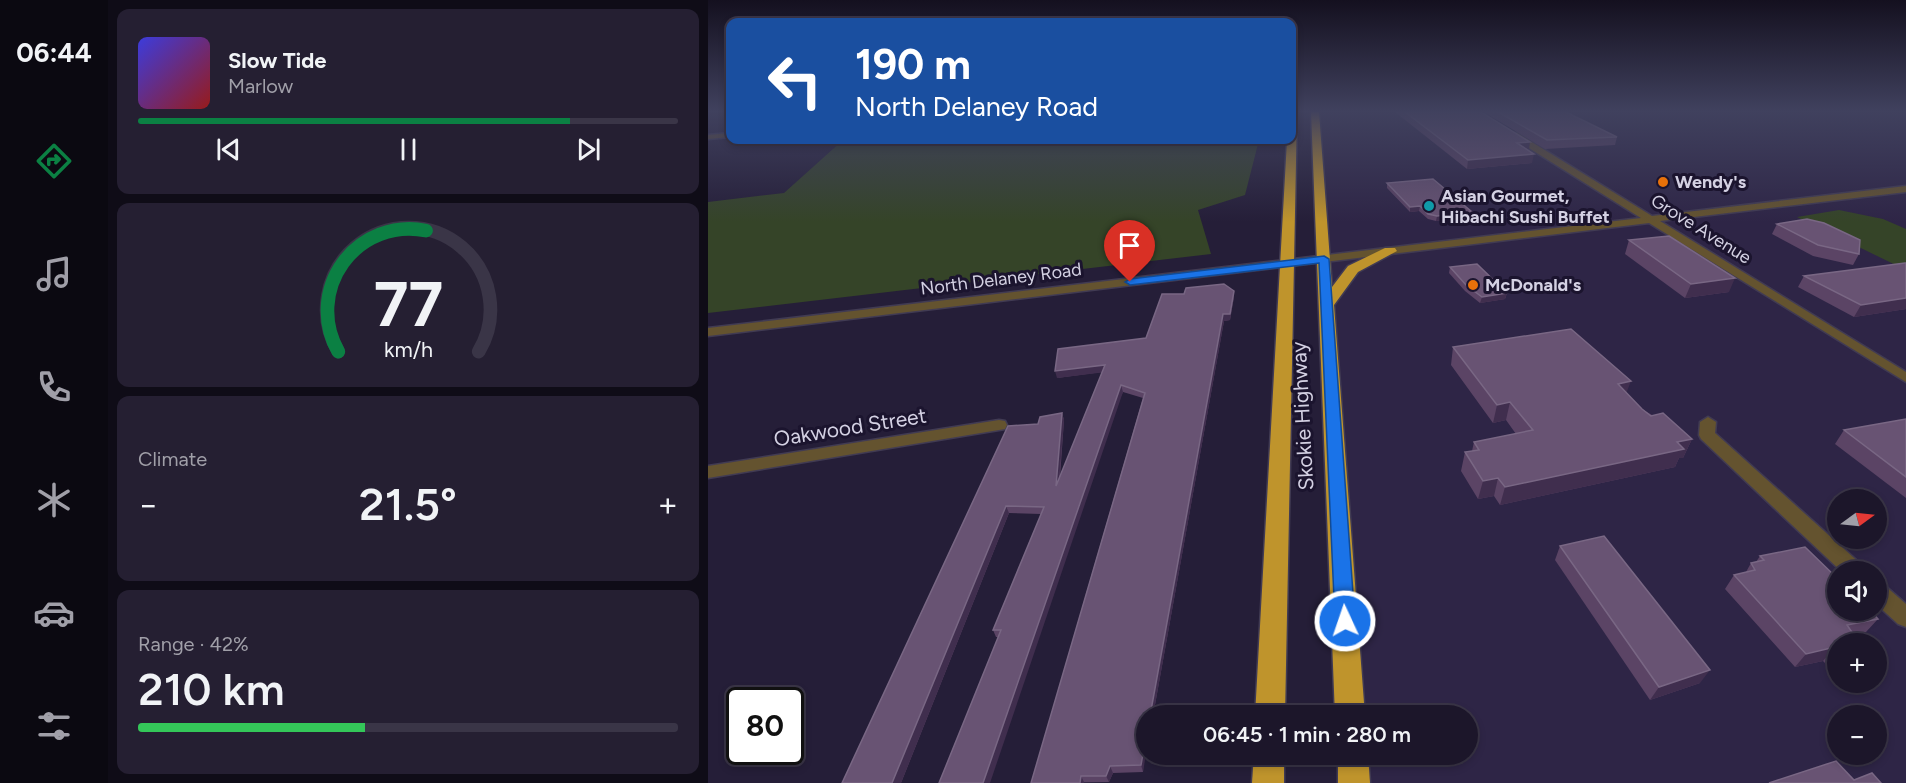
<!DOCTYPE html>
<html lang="en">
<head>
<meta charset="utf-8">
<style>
	body { margin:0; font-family:Figtree,sans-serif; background:#251f32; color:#f1f3f6; height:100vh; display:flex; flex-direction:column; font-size:22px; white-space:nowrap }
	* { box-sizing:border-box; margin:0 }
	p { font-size:20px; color:#a09fa8 }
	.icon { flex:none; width:33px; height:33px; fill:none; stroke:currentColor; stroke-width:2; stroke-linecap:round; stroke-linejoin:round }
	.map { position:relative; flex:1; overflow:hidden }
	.panel { display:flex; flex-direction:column; gap:9px; padding:9px; background:#0f0c17; width:600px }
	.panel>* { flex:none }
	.top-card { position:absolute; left:18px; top:18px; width:570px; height:126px; border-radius:12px; box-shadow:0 3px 9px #0003,0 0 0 2px #3a3547; background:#1a4fa0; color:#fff; overflow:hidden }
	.needle { width:39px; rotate:75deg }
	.tools { position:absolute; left:1119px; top:489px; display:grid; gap:12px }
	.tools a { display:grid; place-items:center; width:60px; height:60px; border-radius:50%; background:#1c162a; box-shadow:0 3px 9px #0003,0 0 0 2px #3a3547; font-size:30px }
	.speed { position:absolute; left:18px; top:687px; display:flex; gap:12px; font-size:30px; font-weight:700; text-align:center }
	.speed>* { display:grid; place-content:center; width:78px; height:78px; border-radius:50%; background:#1c162a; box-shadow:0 3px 9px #0003,0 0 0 2px #3a3547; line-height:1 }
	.speed .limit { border:3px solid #111; border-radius:9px; background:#fff; color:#111 }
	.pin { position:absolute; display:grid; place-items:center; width:51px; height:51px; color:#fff; margin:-62px -26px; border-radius:50% 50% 50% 0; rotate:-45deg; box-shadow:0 0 6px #0007 }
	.pin .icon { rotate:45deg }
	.me { position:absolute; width:66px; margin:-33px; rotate:357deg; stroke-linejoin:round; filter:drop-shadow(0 0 4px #0008) }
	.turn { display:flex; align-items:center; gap:21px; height:126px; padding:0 30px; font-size:27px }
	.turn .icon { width:78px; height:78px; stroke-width:2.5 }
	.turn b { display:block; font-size:42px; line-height:51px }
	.big { font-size:45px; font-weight:600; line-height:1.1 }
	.panel .widget { flex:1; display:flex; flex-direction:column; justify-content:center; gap:9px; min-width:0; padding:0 21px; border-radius:12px; background:#251f32 }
	.panel .dial { align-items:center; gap:0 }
	.dial svg { height:156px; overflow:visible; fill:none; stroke:#3a3547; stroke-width:7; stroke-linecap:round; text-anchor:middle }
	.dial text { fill:#f1f3f6; stroke:none }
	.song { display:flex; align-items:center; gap:18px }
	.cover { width:72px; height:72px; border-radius:9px; background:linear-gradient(135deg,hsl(240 70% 55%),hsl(0 70% 35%)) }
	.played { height:6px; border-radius:3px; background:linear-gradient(90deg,#0b8043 80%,#3a3547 80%) }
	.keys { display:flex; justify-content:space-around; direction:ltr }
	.heat { display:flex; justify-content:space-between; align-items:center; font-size:33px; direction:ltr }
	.charge { height:9px; border-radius:4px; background:linear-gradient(90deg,#34c759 42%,#3a3547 0) }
	.trip { position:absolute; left:428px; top:705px; width:342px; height:60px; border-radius:30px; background:#1c162a; box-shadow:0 3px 9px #0003,0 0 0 2px #3a3547; font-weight:600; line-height:60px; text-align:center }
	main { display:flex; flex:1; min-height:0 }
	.dock { display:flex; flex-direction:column; width:108px; justify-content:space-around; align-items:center; background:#0b0911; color:#a09fa8 }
	.dock .icon { width:42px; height:42px }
	.dock .active { color:#0b8043 }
	.dock b { font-size:27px; color:#f1f3f6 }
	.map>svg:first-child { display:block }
	.built { fill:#2e2546; fill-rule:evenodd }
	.green { fill:#354428 }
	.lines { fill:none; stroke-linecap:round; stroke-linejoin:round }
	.minor-casing { stroke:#413b53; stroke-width:3 }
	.highway-casing { stroke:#413b53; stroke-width:3 }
	.minor { fill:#64532f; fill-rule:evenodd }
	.highway { fill:#bf942c; fill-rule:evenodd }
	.wall { fill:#5b4465 }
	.shaded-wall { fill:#402e4e }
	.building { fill:#685373; stroke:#796784; stroke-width:1.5 }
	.route { fill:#1a73e8; stroke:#114b97; stroke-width:1.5 }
	.food-dot { fill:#e8710a; stroke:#1b142e; stroke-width:2 }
	.culture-dot { fill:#0f9aa8; stroke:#1b142e; stroke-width:2 }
	.labels { text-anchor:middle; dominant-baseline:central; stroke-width:6; stroke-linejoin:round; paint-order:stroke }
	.far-poi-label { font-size:18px; font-weight:bold; fill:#d4d1e3; stroke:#1b142e; text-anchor:start }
	.far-street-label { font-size:18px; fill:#d4d1e3; stroke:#1b142e }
	.street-label { font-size:21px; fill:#d4d1e3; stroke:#1b142e }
</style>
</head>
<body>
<main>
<nav class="dock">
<b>06:44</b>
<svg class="icon active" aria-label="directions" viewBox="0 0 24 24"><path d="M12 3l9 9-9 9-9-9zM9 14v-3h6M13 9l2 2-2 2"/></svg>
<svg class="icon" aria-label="music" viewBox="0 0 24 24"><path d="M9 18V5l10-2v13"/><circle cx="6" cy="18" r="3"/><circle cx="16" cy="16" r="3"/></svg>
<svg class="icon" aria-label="phone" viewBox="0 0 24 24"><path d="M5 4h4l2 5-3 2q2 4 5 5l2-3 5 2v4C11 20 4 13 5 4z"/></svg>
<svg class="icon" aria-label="climate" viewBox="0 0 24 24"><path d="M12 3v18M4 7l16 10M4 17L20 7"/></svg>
<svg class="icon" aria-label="car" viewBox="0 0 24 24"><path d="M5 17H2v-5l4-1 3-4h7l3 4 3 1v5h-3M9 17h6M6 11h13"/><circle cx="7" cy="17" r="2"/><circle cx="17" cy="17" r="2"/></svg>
<svg class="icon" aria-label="filters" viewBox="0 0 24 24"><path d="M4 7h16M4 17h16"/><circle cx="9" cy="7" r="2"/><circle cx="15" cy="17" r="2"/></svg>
</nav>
<section class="panel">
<div class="widget">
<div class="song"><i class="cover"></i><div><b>Slow Tide</b><p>Marlow</p></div></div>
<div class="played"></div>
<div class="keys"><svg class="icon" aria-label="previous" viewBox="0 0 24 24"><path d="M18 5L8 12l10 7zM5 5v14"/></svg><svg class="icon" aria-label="pause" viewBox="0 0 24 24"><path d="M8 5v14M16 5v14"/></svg><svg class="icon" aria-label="next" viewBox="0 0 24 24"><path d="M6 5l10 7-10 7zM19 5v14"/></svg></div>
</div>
<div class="widget dial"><svg viewBox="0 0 100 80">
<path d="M14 69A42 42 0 1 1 86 69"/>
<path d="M14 69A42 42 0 0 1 59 7" stroke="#0b8043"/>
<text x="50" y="56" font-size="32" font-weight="700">77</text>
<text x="50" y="72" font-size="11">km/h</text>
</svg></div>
<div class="widget"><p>Climate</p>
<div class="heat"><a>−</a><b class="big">21.5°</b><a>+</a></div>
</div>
<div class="widget"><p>Range · 42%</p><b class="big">210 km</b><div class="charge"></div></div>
</section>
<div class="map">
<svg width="1198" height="783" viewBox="0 0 1198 783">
	<rect width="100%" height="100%" fill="#251e38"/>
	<path class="built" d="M 606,112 L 1198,112 L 1198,783 L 646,783 L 645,755 L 759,754 L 759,716 L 642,715 ZM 1130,500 L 1168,500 L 1168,538 L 1130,538 ZM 1130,572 L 1168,572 L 1168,610 L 1130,610 ZM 1130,644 L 1168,644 L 1168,682 L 1130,682 ZM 1130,716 L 1168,716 L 1168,754 L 1130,754 Z"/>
	<g class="green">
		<path d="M 135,140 L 551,140 L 537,195 L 490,210 L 503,254 L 0,313 L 0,202 L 76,193 Z"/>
		<path d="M 1131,210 L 1175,219 L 1198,229 L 1198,270 L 1089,217 Z"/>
	</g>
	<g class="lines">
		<g class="minor-casing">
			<g id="minor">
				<path d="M 22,133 L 22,137 L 0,139 L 0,135 Z"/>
				<path d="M 803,133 L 809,133 L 944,216 L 1198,186 L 1198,192 L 952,221 L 1198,372 L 1198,382 L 941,223 L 0,336 L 0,328 L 933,218 L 803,137 Z"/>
				<path d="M 1000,417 L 1008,422 L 1007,433 L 1155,566 L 1158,572 L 1134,572 L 993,439 L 991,435 L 992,422 Z"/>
				<path d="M 291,420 L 297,421 L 299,425 L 297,429 L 0,478 L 0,466 Z"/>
				<path d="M 1168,581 L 1175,584 L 1198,604 L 1198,627 L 1190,624 L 1168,604 Z"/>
			</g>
		</g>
		<g class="highway-casing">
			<g id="highway">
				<path d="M 584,112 L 589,112 L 577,716 L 547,716 L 579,140 L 584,140 Z"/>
				<path d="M 603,112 L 611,112 L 624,287 L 640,266 L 677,248 L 687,248 L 689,251 L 650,272 L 626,305 L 657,716 L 627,716 Z"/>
				<path d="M 546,754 L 576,754 L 576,783 L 544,783 Z"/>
				<path d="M 630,754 L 660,754 L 662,783 L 630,783 Z"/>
			</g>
		</g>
		<use href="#minor" class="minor"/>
		<use href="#highway" class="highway"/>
	</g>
	<g class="wall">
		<path d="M 687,112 L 773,112 L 821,150 L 824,163 L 759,169 Z"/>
		<path d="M 776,112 L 858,112 L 909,137 L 907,145 L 837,149 Z"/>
		<path d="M 679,183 L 764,212 L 763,217 L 728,221 L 720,219 L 711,211 L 702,212 L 679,188 Z"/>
		<path d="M 1069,224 L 1151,254 L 1145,265 L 1105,256 L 1064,234 Z"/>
		<path d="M 921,240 L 1021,292 L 977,298 L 917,254 Z"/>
		<path d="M 1198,263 L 1198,309 L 1146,317 L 1090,287 L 1096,276 Z"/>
		<path d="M 742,267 L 799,293 L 797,299 L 772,303 L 757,291 L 741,273 Z"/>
		<path d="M 526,291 L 526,297 L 522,320 L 516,321 L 445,716 L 438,716 L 435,772 L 405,773 L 401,782 L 323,783 L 435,398 L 415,392 L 290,637 L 288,637 L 285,630 L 333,514 L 301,513 L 193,783 L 134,783 L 330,424 L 354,413 L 356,420 L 352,477 L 394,372 L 349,378 L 438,338 L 476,294 Z"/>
		<path d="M 745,347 L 918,393 L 934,409 L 984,439 L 975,458 L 971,458 L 967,467 L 792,505 L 786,496 L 770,499 L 753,471 L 757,452 L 764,451 L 766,442 L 808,434 L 798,420 L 785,423 L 743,365 Z"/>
		<path d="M 1198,419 L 1198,498 L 1127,444 L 1136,430 Z"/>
		<path d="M 852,546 L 992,683 L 942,700 L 847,560 Z"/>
		<path d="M 1052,556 L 1170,619 L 1158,632 L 1146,635 L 1130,644 L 1130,668 L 1124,670 L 1115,661 L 1087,667 L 1017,589 L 1026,575 L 1038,572 L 1043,563 L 1048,562 Z"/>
	</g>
	<g class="shaded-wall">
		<path d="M 822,142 L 821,150 L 809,143 Z"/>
		<path d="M 826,154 L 824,163 L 759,169 L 760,160 Z"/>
		<path d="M 712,206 L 711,211 L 702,212 L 702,207 Z"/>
		<path d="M 764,212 L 763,217 L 728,221 L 729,216 Z"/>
		<path d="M 1027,278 L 1021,292 L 977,298 L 983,284 Z"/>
		<path d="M 526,291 L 526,297 L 522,320 L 516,321 L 445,716 L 442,716 L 515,314 Z"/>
		<path d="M 799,293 L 797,299 L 772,303 L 774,297 Z"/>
		<path d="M 1198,298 L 1198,309 L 1146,317 L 1153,305 Z"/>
		<path d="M 397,365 L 398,372 L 349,378 L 347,371 Z"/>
		<path d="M 923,381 L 916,399 L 910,384 Z"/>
		<path d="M 413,385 L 415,392 L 282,783 L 275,783 Z"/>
		<path d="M 802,402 L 798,420 L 785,423 L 789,405 Z"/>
		<path d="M 354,413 L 356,420 L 350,493 L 348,486 Z"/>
		<path d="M 984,439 L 975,458 L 971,458 L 967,467 L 792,505 L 797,487 L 969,442 Z"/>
		<path d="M 790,478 L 786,496 L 770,499 L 775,481 Z"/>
		<path d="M 298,506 L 301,513 L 193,783 L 184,783 Z"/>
		<path d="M 1127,647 L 1115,661 L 1087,667 L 1098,654 Z"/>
		<path d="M 1002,670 L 992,683 L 942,700 L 951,687 Z"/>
		<path d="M 438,737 L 438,754 L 435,772 L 433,765 Z"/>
		<path d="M 402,766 L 405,773 L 401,782 L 398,776 Z"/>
		<path d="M 373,776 L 376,782 L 376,783 L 372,783 Z"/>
	</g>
	<g class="building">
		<path d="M 697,112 L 773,112 L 822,142 L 809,143 L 826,154 L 760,160 Z"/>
		<path d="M 790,112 L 858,112 L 909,137 L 839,140 Z"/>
		<path d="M 725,179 L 764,212 L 729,216 L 720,214 L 712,206 L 702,207 L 679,183 Z"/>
		<path d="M 1099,219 L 1116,223 L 1152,240 L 1151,254 L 1110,245 L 1069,224 Z"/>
		<path d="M 961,236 L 1027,278 L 983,284 L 921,240 Z"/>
		<path d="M 1197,263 L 1198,263 L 1198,298 L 1153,305 L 1096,276 Z"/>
		<path d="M 769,264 L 799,293 L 774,297 L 758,285 L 742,267 Z"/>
		<path d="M 516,284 L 526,291 L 522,314 L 515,314 L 442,716 L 438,716 L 438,737 L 433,765 L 402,766 L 398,776 L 373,776 L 372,783 L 323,783 L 437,393 L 413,385 L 275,783 L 231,783 L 293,630 L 285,630 L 336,507 L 298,506 L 184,783 L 134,783 L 300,426 L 330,424 L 332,417 L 354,413 L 348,486 L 397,365 L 347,371 L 350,349 L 438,338 L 454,294 L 476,294 L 478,288 Z"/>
		<path d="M 863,329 L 923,381 L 910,384 L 934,409 L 943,416 L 955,413 L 984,439 L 969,442 L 976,449 L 797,487 L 790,478 L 775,481 L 757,452 L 771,450 L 766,442 L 825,430 L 802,402 L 789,405 L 745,347 Z"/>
		<path d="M 1198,419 L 1198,477 L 1136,430 Z"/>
		<path d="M 896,536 L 1002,670 L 951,687 L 852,546 Z"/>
		<path d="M 1097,547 L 1130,579 L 1130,610 L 1162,610 L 1170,619 L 1139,625 L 1152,644 L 1130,644 L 1130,650 L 1127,647 L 1098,654 L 1026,575 L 1047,570 L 1043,563 L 1056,560 L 1052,556 Z"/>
		<path d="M 1128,761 L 1146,780 L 1164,773 L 1173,783 L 1061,783 Z"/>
	</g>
	<linearGradient id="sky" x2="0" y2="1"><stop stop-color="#14101f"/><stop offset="0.5" stop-color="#40415e"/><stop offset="1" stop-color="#40415e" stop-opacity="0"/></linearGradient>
	<rect width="1198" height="222" fill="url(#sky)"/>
	<path class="route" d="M 616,256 L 621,259 L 647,621 L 644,627 L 637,630 L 630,627 L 627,621 L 611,263 L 422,285 L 417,282 L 422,279 Z"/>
	<g class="food-dot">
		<circle cx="955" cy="182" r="6"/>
		<circle cx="765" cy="285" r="6"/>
	</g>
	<circle class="culture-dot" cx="721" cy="206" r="6"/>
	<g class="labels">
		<g class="far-poi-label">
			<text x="967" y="182">Wendy's</text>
			<text x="733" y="196">Asian Gourmet,<tspan x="733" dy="21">Hibachi Sushi Buffet</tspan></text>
			<text x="777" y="285">McDonald's</text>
		</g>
		<g class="far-street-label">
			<text transform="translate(993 229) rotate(32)">Grove Avenue</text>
			<text transform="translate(293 279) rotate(-7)">North Delaney Road</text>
		</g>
		<g class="street-label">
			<text transform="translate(594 416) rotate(-93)">Skokie Highway</text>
			<text transform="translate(142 427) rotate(-9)">Oakwood Street</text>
		</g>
	</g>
</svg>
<div class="tools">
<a><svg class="needle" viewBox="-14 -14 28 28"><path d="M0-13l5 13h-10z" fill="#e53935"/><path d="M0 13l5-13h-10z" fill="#a09fa8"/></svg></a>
<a><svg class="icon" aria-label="sound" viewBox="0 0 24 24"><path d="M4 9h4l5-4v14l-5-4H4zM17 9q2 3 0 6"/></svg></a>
<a>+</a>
<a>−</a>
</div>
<div class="speed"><div class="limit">80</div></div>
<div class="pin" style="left:422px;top:282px;background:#d93025"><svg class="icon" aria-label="arrive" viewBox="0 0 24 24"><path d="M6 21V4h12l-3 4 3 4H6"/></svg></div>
<svg class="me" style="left:637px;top:621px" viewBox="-20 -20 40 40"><circle r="17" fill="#1a73e8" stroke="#fff" stroke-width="3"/><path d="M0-11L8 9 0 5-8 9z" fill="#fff"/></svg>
<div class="trip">06:45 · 1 min · 280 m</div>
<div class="top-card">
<div class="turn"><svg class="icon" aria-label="left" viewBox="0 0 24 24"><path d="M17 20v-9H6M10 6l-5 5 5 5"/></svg><div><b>190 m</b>North Delaney Road</div></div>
</div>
</div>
</main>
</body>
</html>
